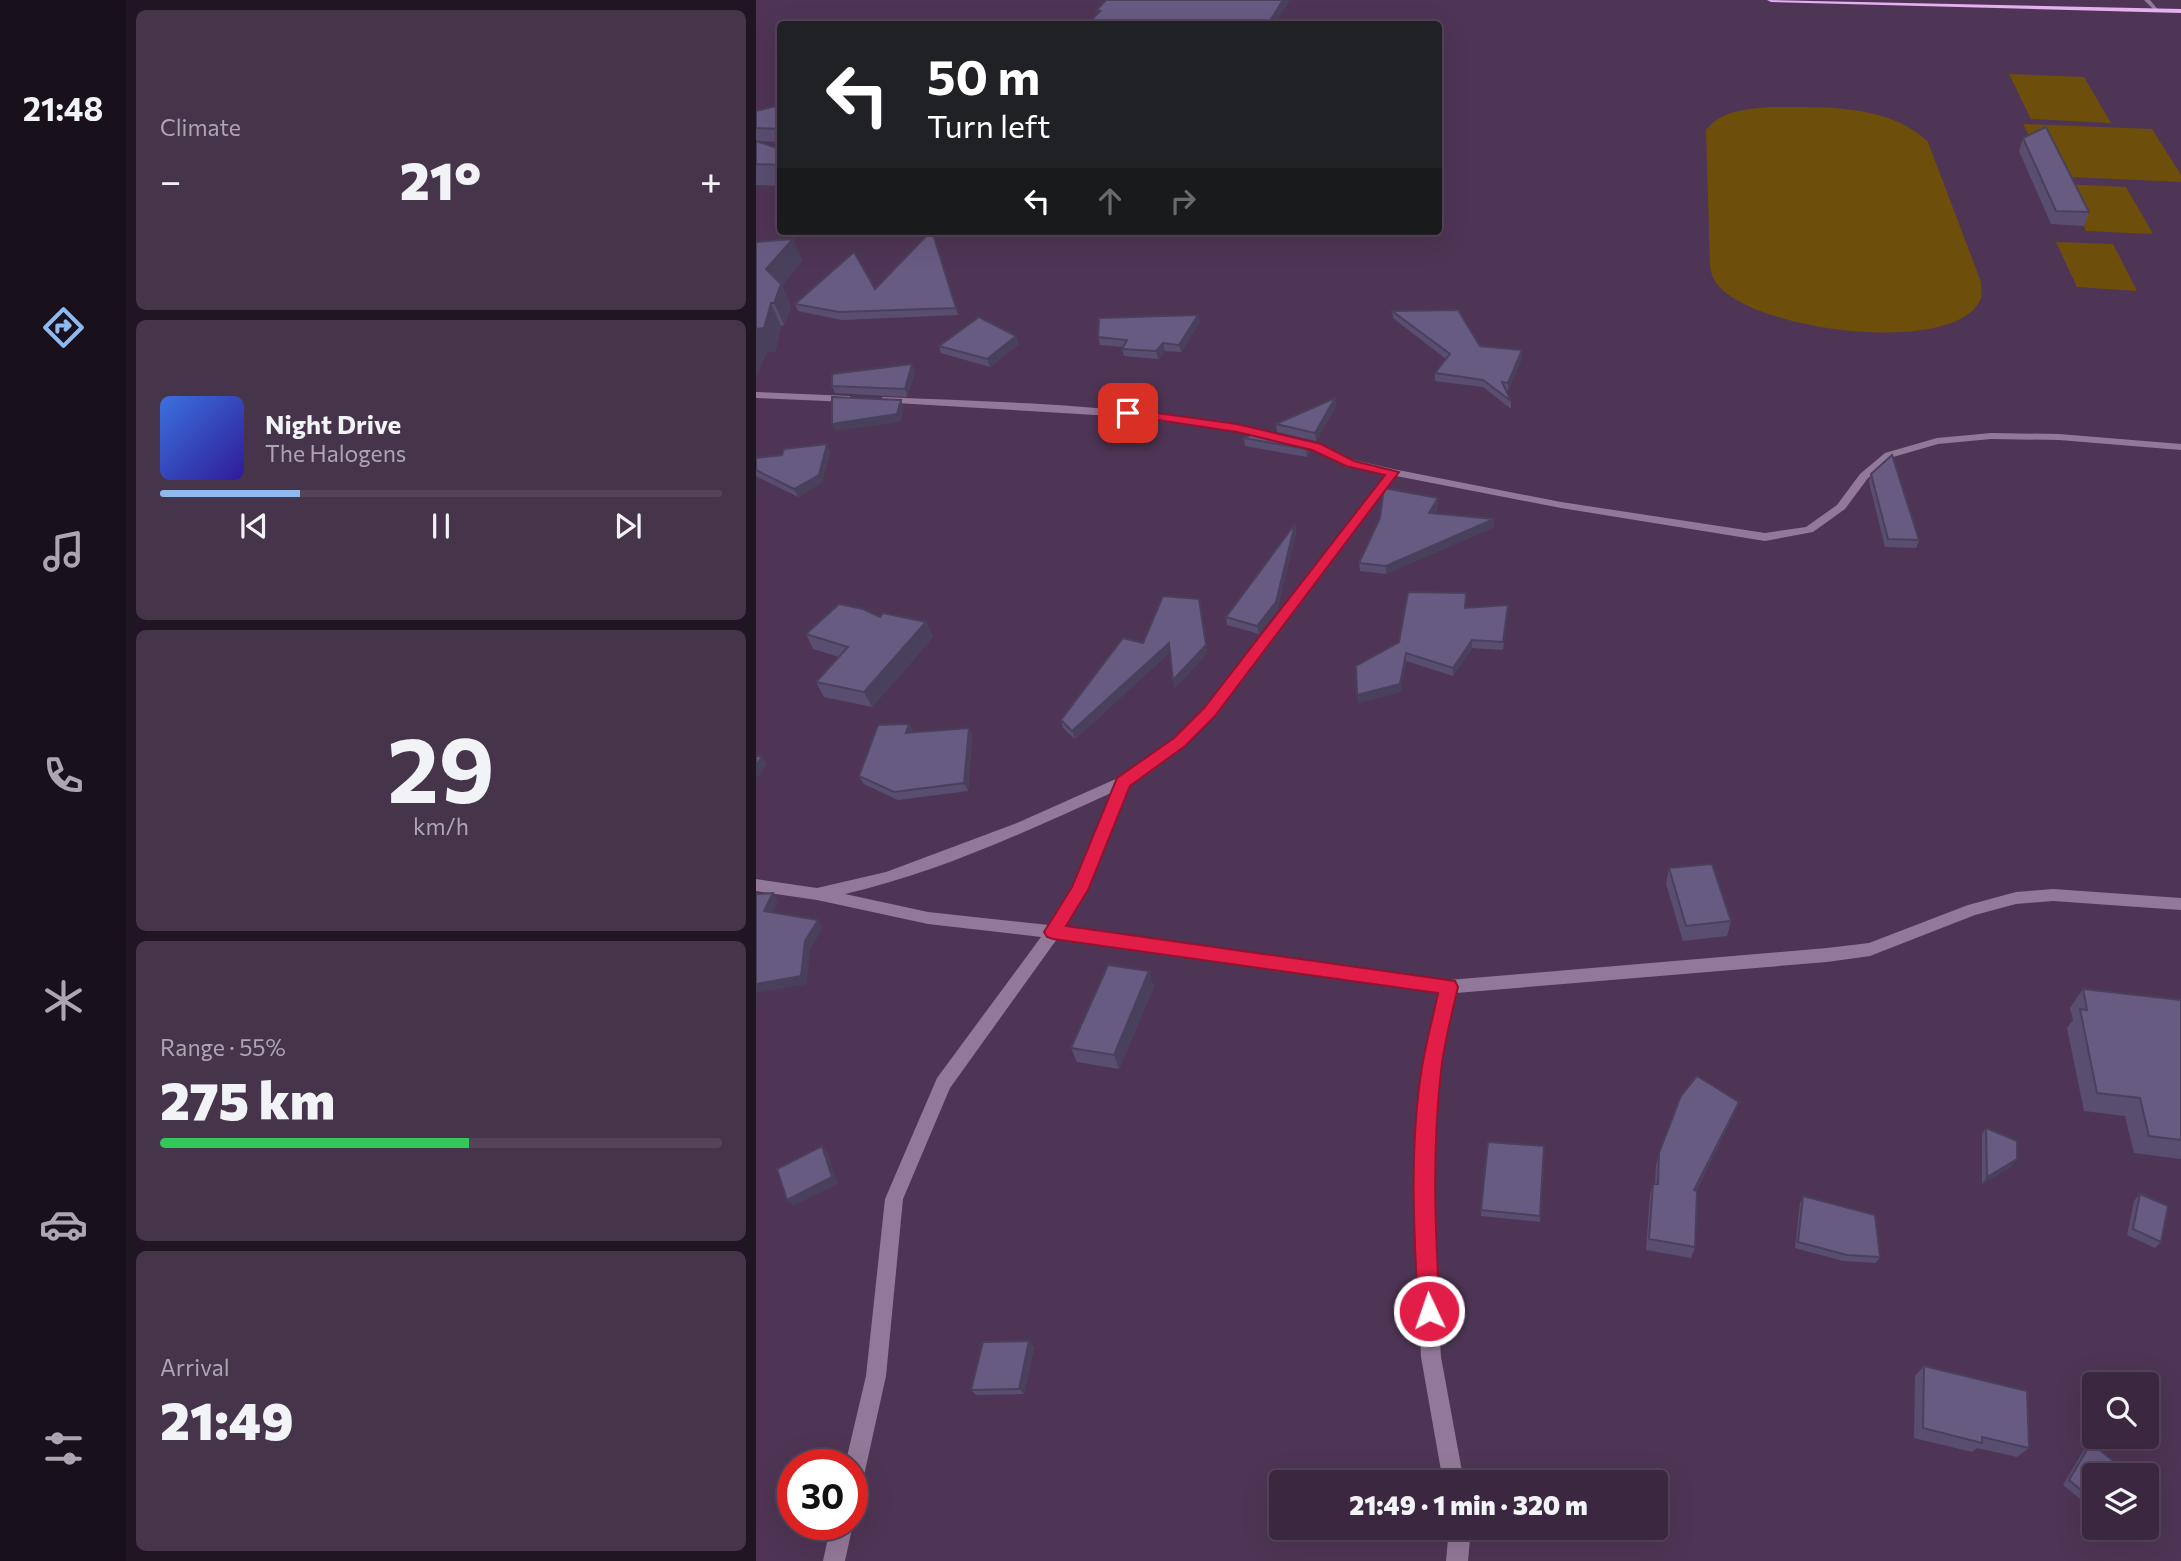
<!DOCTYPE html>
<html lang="en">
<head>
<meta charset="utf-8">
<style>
	body { margin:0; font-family:Commissioner,sans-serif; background:#46344b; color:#f1f3f6; height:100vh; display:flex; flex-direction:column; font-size:26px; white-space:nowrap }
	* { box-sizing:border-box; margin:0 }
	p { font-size:23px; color:#aca6b1 }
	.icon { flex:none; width:38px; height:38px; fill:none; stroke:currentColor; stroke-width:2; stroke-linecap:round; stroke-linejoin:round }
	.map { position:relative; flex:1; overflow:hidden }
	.side { display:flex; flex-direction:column; gap:10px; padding:10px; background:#201623; width:630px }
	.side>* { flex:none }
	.guide { position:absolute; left:21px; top:21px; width:665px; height:214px; border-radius:7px; box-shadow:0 7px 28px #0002,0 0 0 2px #544459; background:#202124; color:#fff; overflow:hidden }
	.controls { position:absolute; left:1326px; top:1372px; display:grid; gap:14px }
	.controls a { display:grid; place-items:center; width:77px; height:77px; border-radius:7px; background:#3b2840; box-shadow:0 7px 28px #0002,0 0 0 2px #544459; font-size:35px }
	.speed { position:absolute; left:21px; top:1449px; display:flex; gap:14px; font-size:35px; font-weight:700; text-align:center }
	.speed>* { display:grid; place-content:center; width:91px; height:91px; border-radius:50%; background:#3b2840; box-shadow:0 7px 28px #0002,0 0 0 2px #544459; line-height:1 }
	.speed .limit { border:10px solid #d22; background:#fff; color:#111 }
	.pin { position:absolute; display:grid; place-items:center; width:60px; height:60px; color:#fff; margin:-30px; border-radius:14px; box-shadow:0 4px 10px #0006 }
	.me { position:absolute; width:77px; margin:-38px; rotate:357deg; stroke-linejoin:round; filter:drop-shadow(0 0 5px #0008) }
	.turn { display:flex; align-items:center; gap:24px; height:147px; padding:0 35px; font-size:32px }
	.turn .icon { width:91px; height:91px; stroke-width:2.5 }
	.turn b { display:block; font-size:49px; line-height:60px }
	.lanes { display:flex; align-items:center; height:66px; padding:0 35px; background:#0003; justify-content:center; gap:35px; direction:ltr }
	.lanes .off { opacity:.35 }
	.big { font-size:52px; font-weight:800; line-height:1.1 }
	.side .widget { flex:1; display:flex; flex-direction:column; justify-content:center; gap:10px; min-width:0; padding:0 24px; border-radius:10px; background:#46344b }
	.side .dial { align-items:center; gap:0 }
	.dial b { font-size:91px; line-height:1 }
	.song { display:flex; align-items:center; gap:21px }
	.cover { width:84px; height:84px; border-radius:10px; background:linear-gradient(135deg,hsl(220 70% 55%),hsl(250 70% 35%)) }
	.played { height:7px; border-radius:4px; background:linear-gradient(90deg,#90b9f0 25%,#544459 25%) }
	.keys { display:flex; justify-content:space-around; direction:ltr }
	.heat { display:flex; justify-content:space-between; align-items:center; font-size:38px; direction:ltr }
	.charge { height:10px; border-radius:5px; background:linear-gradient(90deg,#34c759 55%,#544459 0) }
	.trip { position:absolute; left:513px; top:1470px; width:399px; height:70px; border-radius:7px; background:#3b2840; box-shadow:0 7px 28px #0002,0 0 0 2px #544459; font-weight:800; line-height:70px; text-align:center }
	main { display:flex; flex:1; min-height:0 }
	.menu { display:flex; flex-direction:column; width:126px; justify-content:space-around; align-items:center; background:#18101a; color:#aca6b1 }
	.menu .icon { width:49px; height:49px }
	.menu .on { color:#90b9f0 }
	.menu b { font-size:32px; color:#f1f3f6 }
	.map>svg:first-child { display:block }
	.green { fill:#6e4e0b }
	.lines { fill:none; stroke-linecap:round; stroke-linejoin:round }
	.minor { fill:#937999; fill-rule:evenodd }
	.tertiary { fill:#937999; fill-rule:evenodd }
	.primary { fill:#e5aff2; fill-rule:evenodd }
	.wall { fill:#594e70 }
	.shaded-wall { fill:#49405b }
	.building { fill:#685b82; stroke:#49405b; stroke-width:2 }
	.route { fill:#e11d48; stroke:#92132f; stroke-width:2 }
</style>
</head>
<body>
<main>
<nav class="menu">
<b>21:48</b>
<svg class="icon on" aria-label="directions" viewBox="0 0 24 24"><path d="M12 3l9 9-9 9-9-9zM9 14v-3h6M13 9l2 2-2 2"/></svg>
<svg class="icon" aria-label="music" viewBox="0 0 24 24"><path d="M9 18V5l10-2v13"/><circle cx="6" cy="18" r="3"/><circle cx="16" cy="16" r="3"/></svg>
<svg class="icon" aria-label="phone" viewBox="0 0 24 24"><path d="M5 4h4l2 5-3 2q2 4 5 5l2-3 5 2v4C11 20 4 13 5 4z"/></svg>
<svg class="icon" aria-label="climate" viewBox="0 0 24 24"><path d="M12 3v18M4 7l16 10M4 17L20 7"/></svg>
<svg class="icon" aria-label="car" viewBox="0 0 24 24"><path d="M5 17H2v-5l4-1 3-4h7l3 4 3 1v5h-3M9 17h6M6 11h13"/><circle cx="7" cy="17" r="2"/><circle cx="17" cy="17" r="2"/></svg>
<svg class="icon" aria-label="filters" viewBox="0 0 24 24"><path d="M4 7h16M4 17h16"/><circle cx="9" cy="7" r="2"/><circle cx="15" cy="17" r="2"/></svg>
</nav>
<section class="side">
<div class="widget"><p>Climate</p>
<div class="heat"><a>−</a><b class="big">21°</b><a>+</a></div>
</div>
<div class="widget">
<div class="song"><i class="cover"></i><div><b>Night Drive</b><p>The Halogens</p></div></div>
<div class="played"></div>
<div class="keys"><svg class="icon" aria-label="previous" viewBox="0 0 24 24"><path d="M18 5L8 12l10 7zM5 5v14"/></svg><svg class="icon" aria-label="pause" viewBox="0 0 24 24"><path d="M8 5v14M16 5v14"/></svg><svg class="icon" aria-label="next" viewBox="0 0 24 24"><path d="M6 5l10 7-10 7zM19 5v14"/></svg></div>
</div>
<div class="widget dial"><b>29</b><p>km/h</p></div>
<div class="widget"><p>Range · 55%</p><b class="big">275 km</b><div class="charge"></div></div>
<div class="widget"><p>Arrival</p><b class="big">21:49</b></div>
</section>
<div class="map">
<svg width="1425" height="1561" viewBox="0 0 1425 1561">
	<rect width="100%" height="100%" fill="#4f3555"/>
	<g class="green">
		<path d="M 1253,74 L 1328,77 L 1355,123 L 1275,119 Z"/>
		<path d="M 1017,107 C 1068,107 1134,104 1172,142 L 1225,282 C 1225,287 1226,294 1225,298 C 1202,359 988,330 959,281 C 956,277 955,271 954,266 L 950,130 C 967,109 992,109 1017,107 Z"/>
		<path d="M 1267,124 L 1396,129 L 1425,175 L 1425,182 L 1293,176 Z"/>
		<path d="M 1308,184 L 1370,187 L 1397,234 L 1330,231 Z"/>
		<path d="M 1300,242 L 1357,244 L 1381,291 L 1321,287 Z"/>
	</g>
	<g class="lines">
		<g class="minor">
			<path d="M 0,392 L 93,396 L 98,399 L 93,402 L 0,398 Z"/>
			<path d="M 127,397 C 259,403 392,404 522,435 L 523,437 L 518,440 L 470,430 L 373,417 L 123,402 L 122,400 Z"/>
			<path d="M 1235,433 L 1303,434 L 1425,444 L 1425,450 L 1303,440 L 1235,439 L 1182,444 L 1137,457 L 1112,478 L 1089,509 L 1057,532 L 1009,541 L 805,508 L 640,476 L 458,715 L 429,745 L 373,785 L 331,890 L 308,927 L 693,980 L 1071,948 L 1113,943 L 1212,905 L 1260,892 L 1297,889 L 1425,898 L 1425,910 L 1297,901 L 1260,904 L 1219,915 L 1114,956 L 1071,962 L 700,993 L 683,1068 L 679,1145 L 678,1242 L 685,1357 L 708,1482 L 687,1482 L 665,1357 L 660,1242 L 661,1145 L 667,1068 L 684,993 L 301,939 L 194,1088 L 147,1199 L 130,1376 L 107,1480 L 103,1487 L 96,1490 L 96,1465 L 89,1465 L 110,1376 L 129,1199 L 181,1078 L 285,937 L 172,924 L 61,900 L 0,891 L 0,879 L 61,888 L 130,872 L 261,823 L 362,778 L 419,739 L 448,709 L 630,474 L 591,465 L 557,449 L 533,443 L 533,439 L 565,445 L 598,460 L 637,469 L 805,502 L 1009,533 L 1050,527 L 1081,505 L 1104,474 L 1129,453 L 1181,438 ZM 355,793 L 316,888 L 293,925 L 172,912 L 89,894 C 181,873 269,832 355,793 Z"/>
			<path d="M 96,1523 L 97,1524 L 89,1561 L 67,1561 L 75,1524 Z"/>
			<path d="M 693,1528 L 715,1528 L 712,1561 L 690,1561 Z"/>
		</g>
		<path class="tertiary" d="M 1388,0 L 1394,0 L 1404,12 L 1400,12 Z"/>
		<path class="primary" d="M 1011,0 L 1425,9 L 1425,13 L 1015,2 Z"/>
	</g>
	<g class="wall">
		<path d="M 24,105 L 24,142 L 1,141 L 24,149 L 24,186 L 0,185 L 0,111 Z"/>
		<path d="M 1267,138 L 1333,212 L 1328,226 L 1295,224 L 1263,151 Z"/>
		<path d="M 175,231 L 202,315 L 86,320 L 42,311 L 39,304 L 119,289 Z"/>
		<path d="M 37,239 L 46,261 L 26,285 L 35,307 L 28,325 L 25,326 L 19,352 L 11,352 L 0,376 L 0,242 Z"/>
		<path d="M 636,311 L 724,346 L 766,358 L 752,391 L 750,390 L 755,401 L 755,409 L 727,387 L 679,381 L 679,373 L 690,359 L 637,318 Z"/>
		<path d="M 444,322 L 425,352 L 409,351 L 402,359 L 368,356 L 366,349 L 367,347 L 344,345 L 342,337 Z"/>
		<path d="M 263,344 L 234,367 L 185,353 L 183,346 Z"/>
		<path d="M 159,372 L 151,397 L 79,393 L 76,386 Z"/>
		<path d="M 579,398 L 580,406 L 560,441 L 521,432 L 520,424 Z"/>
		<path d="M 488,438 L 554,443 L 554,451 L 551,457 L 489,446 Z"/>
		<path d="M 74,452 L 66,482 L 42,497 L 0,476 L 0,458 Z"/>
		<path d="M 1115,474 L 1163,540 L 1160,548 L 1129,547 L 1113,482 Z"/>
		<path d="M 682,506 L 678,514 L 738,519 L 738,527 L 630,574 L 604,571 L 603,563 Z"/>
		<path d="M 539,524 L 540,532 L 521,610 L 503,634 L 471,625 L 470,617 Z"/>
		<path d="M 443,599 L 451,653 L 419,688 L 414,652 L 319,739 L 307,728 L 305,720 L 387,643 Z"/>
		<path d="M 752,605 L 747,650 L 716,648 L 697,676 L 650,661 L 644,692 L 602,703 L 643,642 L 710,608 Z"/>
		<path d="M 124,617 L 170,622 L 177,637 L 116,707 L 68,697 L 60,682 L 83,657 L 57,649 L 50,634 Z"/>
		<path d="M 153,724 L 157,732 L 213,728 L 216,736 L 212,791 L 142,800 L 108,784 L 103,776 Z"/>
		<path d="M 913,868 L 975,921 L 971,936 L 927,941 L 910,884 Z"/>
		<path d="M 398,986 L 363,1069 L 321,1062 L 315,1048 Z"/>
		<path d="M 1327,989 L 1425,1000 L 1425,1159 L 1378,1153 L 1369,1116 L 1328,1111 L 1311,1028 L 1317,1020 L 1314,1008 Z"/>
		<path d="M 978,1114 L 940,1191 L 939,1247 L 935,1258 L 890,1250 L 894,1195 L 897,1184 L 899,1184 L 900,1165 L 903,1153 Z"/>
		<path d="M 1230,1128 L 1256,1166 L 1226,1184 L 1226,1134 Z"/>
		<path d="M 788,1146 L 784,1222 L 725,1216 L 725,1210 Z"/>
		<path d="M 1384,1194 L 1405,1242 L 1399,1248 L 1371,1235 L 1378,1201 Z"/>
		<path d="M 1047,1196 L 1124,1257 L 1120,1263 L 1087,1261 L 1039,1248 L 1044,1203 Z"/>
		<path d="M 278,1347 L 268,1394 L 220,1395 L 215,1390 Z"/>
		<path d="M 1168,1366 L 1273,1448 L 1261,1457 L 1221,1448 L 1216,1452 L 1158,1438 L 1159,1376 Z"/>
		<path d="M 1335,1443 L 1339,1475 L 1339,1511 L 1307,1485 L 1329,1448 Z"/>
	</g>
	<g class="shaded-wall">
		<path d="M 527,0 L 534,0 L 519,24 L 512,24 Z"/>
		<path d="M 37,239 L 46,261 L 26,285 L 35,307 L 28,325 L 18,303 L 10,269 Z"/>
		<path d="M 15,303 L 25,326 L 19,352 L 11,352 L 0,376 L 0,331 Z"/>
		<path d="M 442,315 L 444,322 L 425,352 L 423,345 Z"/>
		<path d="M 260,336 L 263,344 L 234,367 L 231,359 Z"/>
		<path d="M 407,343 L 409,351 L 402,359 L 400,351 Z"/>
		<path d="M 766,350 L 766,358 L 752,391 L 752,383 Z"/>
		<path d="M 156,364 L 159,372 L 151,397 L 149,389 Z"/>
		<path d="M 579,398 L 580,406 L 560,441 L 559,433 Z"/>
		<path d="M 145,400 L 148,408 L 144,422 L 80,431 L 76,424 Z"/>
		<path d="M 554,443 L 554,451 L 551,457 L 550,449 Z"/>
		<path d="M 71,444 L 74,452 L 66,482 L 42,497 L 38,489 Z"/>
		<path d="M 682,498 L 682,506 L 673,521 L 673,513 Z"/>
		<path d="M 738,519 L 738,527 L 630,574 L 630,566 Z"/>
		<path d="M 539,524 L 540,532 L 521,610 L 503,634 L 501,626 Z"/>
		<path d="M 443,599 L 451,653 L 419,688 L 417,680 Z"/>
		<path d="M 170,622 L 177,637 L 116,707 L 108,692 Z"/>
		<path d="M 716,640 L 716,648 L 697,676 L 697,668 Z"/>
		<path d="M 413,643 L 415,651 L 319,739 L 316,731 Z"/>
		<path d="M 650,653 L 650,661 L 644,692 L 602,703 L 601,695 Z"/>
		<path d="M 153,724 L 157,732 L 154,741 L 150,733 Z"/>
		<path d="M 213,728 L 216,736 L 212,791 L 208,783 Z"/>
		<path d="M 6,757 L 11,765 L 0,779 L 0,765 Z"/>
		<path d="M 17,893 L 22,901 L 13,918 L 8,911 Z"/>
		<path d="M 62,920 L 67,928 L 54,949 L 51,984 L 0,993 L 0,984 L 49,941 Z"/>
		<path d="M 393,971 L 398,986 L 363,1069 L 358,1055 Z"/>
		<path d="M 983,1102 L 978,1114 L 934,1202 L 938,1190 Z"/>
		<path d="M 66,1146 L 72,1153 L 82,1184 L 37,1206 L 31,1200 Z"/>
		<path d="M 1261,1159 L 1256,1166 L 1226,1184 L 1231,1177 Z"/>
		<path d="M 273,1341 L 278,1347 L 268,1394 L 263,1389 Z"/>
	</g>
	<g class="building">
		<path d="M 350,0 L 527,0 L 512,24 L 332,24 L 344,11 L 340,11 Z"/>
		<path d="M 24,105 L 24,129 L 0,128 L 0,111 Z"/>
		<path d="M 1290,127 L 1333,212 L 1300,211 L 1267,138 Z"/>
		<path d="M 0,141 L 24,149 L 24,165 L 0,164 Z"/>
		<path d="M 175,231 L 176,231 L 200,308 L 83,312 L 39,304 L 98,252 L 119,289 Z"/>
		<path d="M 37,239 L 10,269 L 25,284 L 18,303 L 15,303 L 8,328 L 1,329 L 0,331 L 0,242 Z"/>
		<path d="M 702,310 L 724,346 L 766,350 L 752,383 L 746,382 L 755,401 L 727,380 L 679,373 L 694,354 L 636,311 Z"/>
		<path d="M 442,315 L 423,345 L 407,343 L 400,351 L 366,349 L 371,340 L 342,337 L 343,318 Z"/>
		<path d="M 223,317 L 260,336 L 231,359 L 183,346 Z"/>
		<path d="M 156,364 L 149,389 L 76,386 L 76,374 Z"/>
		<path d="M 76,397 L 145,400 L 141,414 L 76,424 Z"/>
		<path d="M 579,398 L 559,433 L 520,424 Z"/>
		<path d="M 503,431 L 554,443 L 550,449 L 488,438 Z"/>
		<path d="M 71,444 L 63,475 L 38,489 L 0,470 L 0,458 L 26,455 L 28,449 Z"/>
		<path d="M 1136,455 L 1163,540 L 1132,539 L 1115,474 Z"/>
		<path d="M 628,488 L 682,498 L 673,513 L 738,519 L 630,566 L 603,563 L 624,518 Z"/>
		<path d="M 539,524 L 520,602 L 501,626 L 470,617 Z"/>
		<path d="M 652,592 L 710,593 L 709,608 L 752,605 L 747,642 L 716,640 L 697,668 L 650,653 L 644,684 L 601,695 L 600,666 L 643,642 Z"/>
		<path d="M 407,596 L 443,599 L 450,645 L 417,680 L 413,643 L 316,731 L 305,720 L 367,638 L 387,643 Z"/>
		<path d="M 83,604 L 107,609 L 124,617 L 127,613 L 170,622 L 108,692 L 60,682 L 92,647 L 50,634 Z"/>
		<path d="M 153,724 L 150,733 L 213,728 L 208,783 L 138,792 L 103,776 L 122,725 Z"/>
		<path d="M 0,756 L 6,757 L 0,765 Z"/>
		<path d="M 956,864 L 975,921 L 930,926 L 913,868 Z"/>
		<path d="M 17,893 L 8,911 L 62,920 L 49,941 L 45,976 L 0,984 L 0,894 Z"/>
		<path d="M 352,965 L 393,971 L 358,1055 L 315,1048 Z"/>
		<path d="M 1327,989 L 1425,1000 L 1425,1140 L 1393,1136 L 1384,1098 L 1341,1093 L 1324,1009 L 1331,1010 Z"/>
		<path d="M 941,1076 L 983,1102 L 938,1190 L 941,1191 L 939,1247 L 893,1239 L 897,1184 L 902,1184 L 903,1153 L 925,1096 Z"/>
		<path d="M 1230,1128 L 1261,1141 L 1261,1159 L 1231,1177 Z"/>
		<path d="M 732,1142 L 788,1146 L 784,1216 L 725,1210 Z"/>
		<path d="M 66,1146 L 76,1177 L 31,1200 L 21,1169 Z"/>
		<path d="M 1384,1194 L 1412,1206 L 1405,1242 L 1377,1229 Z"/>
		<path d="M 1047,1196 L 1119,1215 L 1124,1257 L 1091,1255 L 1042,1242 Z"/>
		<path d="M 273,1341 L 263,1389 L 215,1390 L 227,1342 Z"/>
		<path d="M 1168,1366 L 1271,1391 L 1273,1448 L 1226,1437 L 1226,1443 L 1167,1428 Z"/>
		<path d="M 1335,1443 L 1375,1475 L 1339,1475 L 1339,1502 L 1313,1480 Z"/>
	</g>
	<path class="route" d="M 372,409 L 481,424 L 565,444 L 598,461 L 643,472 L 459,716 L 429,746 L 374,786 L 332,890 L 310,926 L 699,981 L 702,987 C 696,1014 688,1043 685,1071 C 676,1150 679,1231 684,1311 L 681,1319 L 673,1322 L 665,1319 L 662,1311 C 658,1231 653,1146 666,1067 C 670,1042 677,1018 682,993 L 297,939 L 291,937 L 288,932 L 316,887 L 361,778 L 418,738 L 448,708 L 629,475 L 590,466 L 556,450 L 481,432 L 368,415 L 368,411 Z"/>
</svg>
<div class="controls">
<a><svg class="icon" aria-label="search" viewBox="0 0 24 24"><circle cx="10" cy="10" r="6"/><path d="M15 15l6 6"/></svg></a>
<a><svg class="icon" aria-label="layers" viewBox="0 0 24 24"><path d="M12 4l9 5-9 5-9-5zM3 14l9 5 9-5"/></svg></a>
</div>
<div class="speed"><div class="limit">30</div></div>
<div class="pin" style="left:372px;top:413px;background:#d93025"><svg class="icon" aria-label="arrive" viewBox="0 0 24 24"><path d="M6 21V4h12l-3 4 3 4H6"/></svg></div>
<svg class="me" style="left:673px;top:1311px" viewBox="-20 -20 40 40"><circle r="17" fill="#e11d48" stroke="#fff" stroke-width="3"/><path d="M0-11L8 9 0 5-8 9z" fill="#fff"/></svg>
<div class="trip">21:49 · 1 min · 320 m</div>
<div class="guide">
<div class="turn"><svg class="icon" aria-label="left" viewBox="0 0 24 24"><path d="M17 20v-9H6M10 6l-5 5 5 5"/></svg><div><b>50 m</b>Turn left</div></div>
<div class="lanes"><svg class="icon" aria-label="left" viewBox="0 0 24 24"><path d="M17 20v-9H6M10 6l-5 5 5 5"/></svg><svg class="icon off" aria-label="ahead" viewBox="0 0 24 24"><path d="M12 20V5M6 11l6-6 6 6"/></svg><svg class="icon off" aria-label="right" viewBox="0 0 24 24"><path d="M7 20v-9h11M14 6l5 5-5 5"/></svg></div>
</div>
</div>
</main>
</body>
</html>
